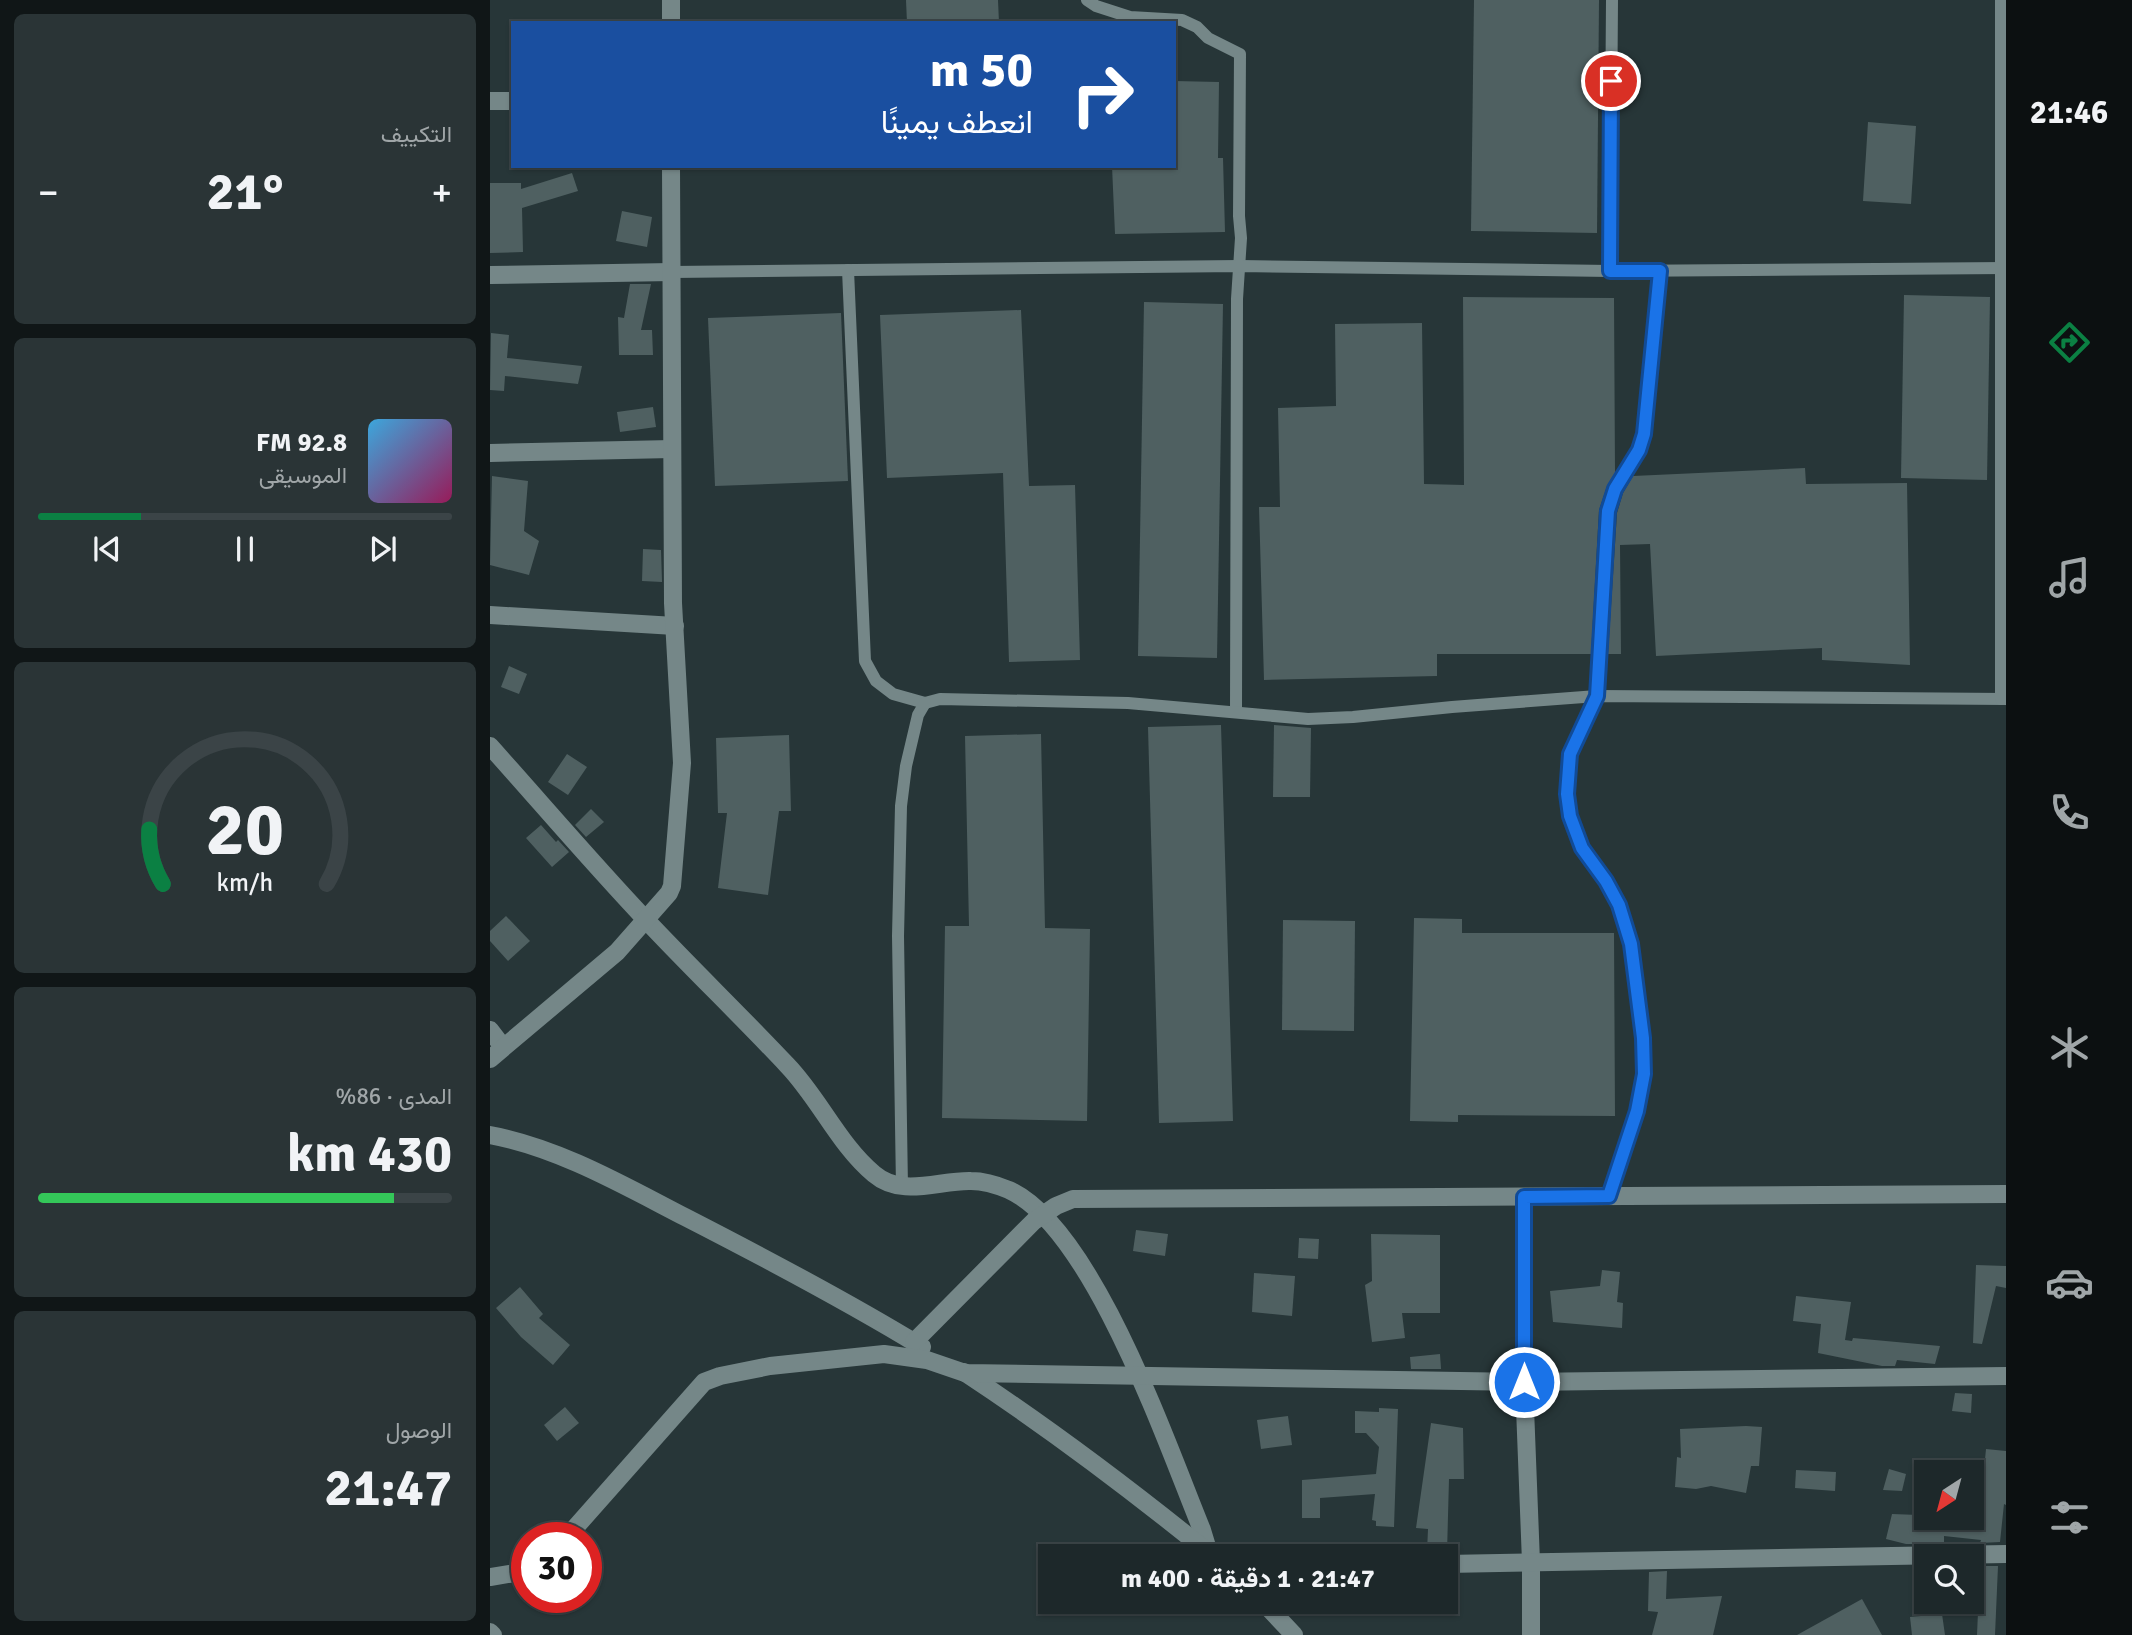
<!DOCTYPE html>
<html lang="ar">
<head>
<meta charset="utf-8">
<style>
	body { margin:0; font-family:Signika,Vazirmatn,sans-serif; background:#2a3436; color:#f1f3f6; direction:rtl; height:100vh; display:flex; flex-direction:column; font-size:26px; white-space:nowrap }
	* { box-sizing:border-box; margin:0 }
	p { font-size:23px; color:#a0a6a8 }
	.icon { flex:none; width:38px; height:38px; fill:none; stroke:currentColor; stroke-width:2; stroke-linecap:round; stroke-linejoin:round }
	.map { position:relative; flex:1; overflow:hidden; direction:ltr }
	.details { display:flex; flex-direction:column; gap:14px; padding:14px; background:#101617; width:490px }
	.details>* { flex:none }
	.guide { position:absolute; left:21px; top:21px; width:665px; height:147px; border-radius:0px; box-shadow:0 2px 5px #0004,0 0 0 2px #3b4447; direction:rtl; background:#1a4fa0; color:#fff; overflow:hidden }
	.needle { width:46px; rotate:216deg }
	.controls { position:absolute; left:1424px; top:1460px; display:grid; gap:14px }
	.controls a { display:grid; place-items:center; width:70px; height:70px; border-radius:0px; background:#1d282a; box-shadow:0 2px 5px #0004,0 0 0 2px #3b4447; font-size:35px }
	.speed { position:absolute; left:21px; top:1522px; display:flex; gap:14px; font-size:35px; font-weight:700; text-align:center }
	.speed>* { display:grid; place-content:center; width:91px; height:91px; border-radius:50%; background:#1d282a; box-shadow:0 2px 5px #0004,0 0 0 2px #3b4447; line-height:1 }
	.speed .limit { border:10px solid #d22; background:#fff; color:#111 }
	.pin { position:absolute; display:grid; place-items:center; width:60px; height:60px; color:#fff; margin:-30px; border:4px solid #fff; border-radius:50%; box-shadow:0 2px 7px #0007 }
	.me { position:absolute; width:77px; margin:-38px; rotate:0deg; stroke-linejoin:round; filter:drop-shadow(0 0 5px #0008) }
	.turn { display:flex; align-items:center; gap:24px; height:147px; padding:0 28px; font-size:32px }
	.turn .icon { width:91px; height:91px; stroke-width:2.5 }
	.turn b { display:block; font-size:49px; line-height:60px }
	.big { font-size:52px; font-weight:700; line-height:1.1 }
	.details .card { flex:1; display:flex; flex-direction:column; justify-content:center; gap:10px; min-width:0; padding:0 24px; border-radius:10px; background:#2a3436 }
	.details .dial { align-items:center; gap:0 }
	.dial svg { height:182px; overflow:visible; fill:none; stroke:#3b4447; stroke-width:7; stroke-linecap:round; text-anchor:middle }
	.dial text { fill:#f1f3f6; stroke:none }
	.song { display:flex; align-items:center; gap:21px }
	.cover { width:84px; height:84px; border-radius:10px; background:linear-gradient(135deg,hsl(200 70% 55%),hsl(330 70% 35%)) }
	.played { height:7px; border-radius:4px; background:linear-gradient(90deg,#0b8043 25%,#3b4447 25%) }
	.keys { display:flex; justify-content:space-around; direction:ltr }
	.heat { display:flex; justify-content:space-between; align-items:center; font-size:38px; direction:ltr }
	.charge { height:10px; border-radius:5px; background:linear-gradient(90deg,#34c759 86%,#3b4447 0) }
	.trip { position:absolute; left:548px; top:1544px; width:420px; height:70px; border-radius:0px; background:#1d282a; box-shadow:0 2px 5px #0004,0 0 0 2px #3b4447; font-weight:700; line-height:70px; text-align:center; direction:rtl }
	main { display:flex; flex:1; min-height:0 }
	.tabs { display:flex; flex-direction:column; width:126px; justify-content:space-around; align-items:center; background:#0c1011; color:#a0a6a8 }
	.tabs .icon { width:49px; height:49px }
	.tabs .current { color:#0b8043 }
	.tabs b { font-size:32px; color:#f1f3f6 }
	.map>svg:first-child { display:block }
	.building { fill:#4f6061 }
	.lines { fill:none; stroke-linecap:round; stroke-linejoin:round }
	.lane { stroke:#758788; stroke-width:12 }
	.street { stroke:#758788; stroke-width:18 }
	.route-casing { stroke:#114b97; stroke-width:18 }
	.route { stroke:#1a73e8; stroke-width:12 }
</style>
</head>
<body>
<main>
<nav class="tabs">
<b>21:46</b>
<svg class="icon current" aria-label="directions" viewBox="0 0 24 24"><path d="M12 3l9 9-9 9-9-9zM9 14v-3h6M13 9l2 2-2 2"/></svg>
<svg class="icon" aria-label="music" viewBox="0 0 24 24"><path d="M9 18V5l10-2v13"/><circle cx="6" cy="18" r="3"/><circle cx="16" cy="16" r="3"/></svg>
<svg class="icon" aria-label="phone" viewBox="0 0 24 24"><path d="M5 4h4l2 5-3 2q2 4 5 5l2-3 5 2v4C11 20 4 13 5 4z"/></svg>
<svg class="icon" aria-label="climate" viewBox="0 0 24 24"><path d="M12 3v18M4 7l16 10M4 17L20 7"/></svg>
<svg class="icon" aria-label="car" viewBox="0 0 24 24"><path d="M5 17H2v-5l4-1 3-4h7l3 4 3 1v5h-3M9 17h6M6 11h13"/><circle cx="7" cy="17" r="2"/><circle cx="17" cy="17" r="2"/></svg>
<svg class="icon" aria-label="filters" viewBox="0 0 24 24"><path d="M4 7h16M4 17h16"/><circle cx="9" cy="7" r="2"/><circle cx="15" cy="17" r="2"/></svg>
</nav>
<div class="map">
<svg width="1516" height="1635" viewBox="0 0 1516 1635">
	<rect width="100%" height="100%" fill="#273638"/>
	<g class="building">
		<path d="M 416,0 L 508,0 L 509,23 L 417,23 Z"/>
		<path d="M 984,0 L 1109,0 L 1107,233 L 981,231 Z"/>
		<path d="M 684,81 L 729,82 L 728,158 L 733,158 L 735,232 L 625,234 L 622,166 L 684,166 Z"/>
		<path d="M 1378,122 L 1426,126 L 1421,204 L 1373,201 Z"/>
		<path d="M 82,173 L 88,191 L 32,208 L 33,252 L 0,253 L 0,183 L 31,183 L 31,189 Z"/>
		<path d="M 132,211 L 162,217 L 157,247 L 126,241 Z"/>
		<path d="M 140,284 L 161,284 L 151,330 L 162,330 L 163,355 L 129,355 L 128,317 L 134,318 Z"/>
		<path d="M 1414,295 L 1500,297 L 1497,480 L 1411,478 Z"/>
		<path d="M 973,297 L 1124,298 L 1125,473 L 1117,486 L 1109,510 L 1101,654 L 947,654 L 947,676 L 774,680 L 769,507 L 790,507 L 788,408 L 846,406 L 845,324 L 932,323 L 934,484 L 974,485 Z"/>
		<path d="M 654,302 L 733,304 L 727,658 L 648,656 Z"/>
		<path d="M 531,310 L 539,486 L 585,485 L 590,660 L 519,662 L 513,473 L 397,478 L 390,315 Z"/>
		<path d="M 351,313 L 358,481 L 225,486 L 218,318 Z"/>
		<path d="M 1,333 L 19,335 L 17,358 L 92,366 L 88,384 L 15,376 L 14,391 L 0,390 Z"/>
		<path d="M 163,407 L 166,427 L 130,432 L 127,412 Z"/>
		<path d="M 1315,468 L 1316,484 L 1417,483 L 1420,665 L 1332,660 L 1332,648 L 1166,656 L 1160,544 L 1130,545 L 1131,654 L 1118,654 L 1127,513 L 1133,493 L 1143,476 Z"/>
		<path d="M 2,476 L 38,481 L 34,531 L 49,541 L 39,575 L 0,565 Z"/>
		<path d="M 153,549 L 171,550 L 172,582 L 152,581 Z"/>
		<path d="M 19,666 L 37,674 L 29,694 L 11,687 Z"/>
		<path d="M 731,725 L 743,1121 L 669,1123 L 658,727 Z"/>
		<path d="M 784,725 L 821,728 L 820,797 L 783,797 Z"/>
		<path d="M 551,734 L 555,928 L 600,929 L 597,1121 L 452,1118 L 455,926 L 479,926 L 475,736 Z"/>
		<path d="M 299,735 L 301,811 L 289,811 L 278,895 L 228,888 L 237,813 L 228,813 L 226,738 Z"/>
		<path d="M 77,754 L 97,767 L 78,795 L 58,782 Z"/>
		<path d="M 101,809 L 114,822 L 96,837 L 85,825 Z"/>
		<path d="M 51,825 L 66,842 L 68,840 L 79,852 L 62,867 L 36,838 Z"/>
		<path d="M 16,916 L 40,941 L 18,961 L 0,941 L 0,931 Z"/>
		<path d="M 924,918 L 972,919 L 972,933 L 1124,933 L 1125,1116 L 968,1115 L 968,1122 L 920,1121 Z"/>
		<path d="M 793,920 L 865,921 L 864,1031 L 792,1030 Z"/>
		<path d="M 646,1230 L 678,1234 L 675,1256 L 643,1251 Z"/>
		<path d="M 881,1234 L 950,1235 L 950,1313 L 912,1313 L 915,1338 L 882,1342 L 875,1285 L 882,1281 Z"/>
		<path d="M 809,1238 L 829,1239 L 828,1259 L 808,1258 Z"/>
		<path d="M 1486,1265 L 1516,1266 L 1516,1288 L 1506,1286 L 1492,1344 L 1483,1343 Z"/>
		<path d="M 1112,1270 L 1130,1272 L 1127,1302 L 1133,1303 L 1132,1328 L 1063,1322 L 1060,1291 L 1110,1286 Z"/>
		<path d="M 764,1273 L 805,1276 L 802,1316 L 762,1312 Z"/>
		<path d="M 30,1287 L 53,1314 L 49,1318 L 80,1345 L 63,1365 L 31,1337 L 6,1308 Z"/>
		<path d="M 1306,1296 L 1361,1302 L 1355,1340 L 1362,1341 L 1363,1338 L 1450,1346 L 1445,1364 L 1407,1360 L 1405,1366 L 1392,1366 L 1328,1353 L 1331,1324 L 1303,1321 Z"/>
		<path d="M 950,1354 L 951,1369 L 921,1369 L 920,1357 Z"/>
		<path d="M 1465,1393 L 1482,1394 L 1481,1413 L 1462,1411 Z"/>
		<path d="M 75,1407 L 89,1423 L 67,1441 L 54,1425 Z"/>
		<path d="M 889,1408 L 908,1409 L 904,1527 L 886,1526 L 886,1521 L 882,1520 L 885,1494 L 830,1498 L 830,1518 L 812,1518 L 812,1480 L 886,1474 L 889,1447 L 876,1433 L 865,1433 L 865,1411 L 889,1412 Z"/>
		<path d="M 798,1416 L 802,1445 L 771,1449 L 767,1420 Z"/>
		<path d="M 941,1423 L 973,1428 L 974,1479 L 959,1479 L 957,1553 L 954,1553 L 937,1552 L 938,1529 L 926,1528 Z"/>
		<path d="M 1256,1426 L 1272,1427 L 1269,1466 L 1261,1466 L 1256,1493 L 1221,1486 L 1206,1489 L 1185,1487 L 1187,1457 L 1191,1458 L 1190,1429 Z"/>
		<path d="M 1496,1449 L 1516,1451 L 1516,1505 L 1514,1504 L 1510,1542 L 1490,1543 L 1491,1540 L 1454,1536 L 1454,1542 L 1437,1542 L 1437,1544 L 1416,1544 L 1396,1539 L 1402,1514 L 1482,1517 L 1482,1468 L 1494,1470 Z"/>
		<path d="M 1399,1469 L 1416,1474 L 1412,1491 L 1393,1490 Z"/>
		<path d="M 1306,1470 L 1346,1472 L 1345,1491 L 1305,1488 Z"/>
		<path d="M 1490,1566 L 1508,1566 L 1505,1635 L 1487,1635 Z"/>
		<path d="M 1177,1571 L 1176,1599 L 1232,1596 L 1223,1635 L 1162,1635 L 1168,1612 L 1158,1611 L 1159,1572 Z"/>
		<path d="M 1372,1599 L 1392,1635 L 1307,1635 Z"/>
		<path d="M 1452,1614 L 1455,1635 L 1422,1635 L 1420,1617 Z"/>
	</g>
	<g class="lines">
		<g class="lane">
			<path d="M 597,0 L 606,6 L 640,17 L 692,20 L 707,27 L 718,38 L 750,54 L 749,216 L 751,238 L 747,299 L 746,711"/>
			<path d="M 358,270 L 375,661 L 386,681 L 403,694 L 435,703 L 450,699 L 638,703 L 818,719 L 863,717 L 962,707 L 1107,696 L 1516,699"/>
			<path d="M 1120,271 L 1122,0"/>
			<path d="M 182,272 L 750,266 L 1120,271 L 1516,268"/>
			<path d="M 1511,699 L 1511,0"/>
			<path d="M 412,1187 L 408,936 L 411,806 L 416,766 L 428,715 L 435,703"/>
			<path d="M 1119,1196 L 1147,1111 L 1154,1074 L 1153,1038 L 1141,945 L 1129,905 L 1116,882 L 1092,848 L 1080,816 L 1077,795 L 1080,754 L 1107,696 L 1118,511 L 1125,489 L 1149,450 L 1154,434 L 1170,271"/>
		</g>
		<g class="street">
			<path d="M 181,0 L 181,23"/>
			<path d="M 0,101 L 23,101"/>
			<path d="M 0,275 L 182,272"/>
			<path d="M 0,453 L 182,449"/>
			<path d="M 0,615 L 185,626"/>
			<path d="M 0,746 C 52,804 103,864 157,921 C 203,970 251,1016 297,1065 C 329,1098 349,1145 384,1174 C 412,1198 449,1180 481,1181 C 494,1181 507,1185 519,1190 C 603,1228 677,1445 712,1530 L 719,1553"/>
			<path d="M 0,1030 L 13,1047"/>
			<path d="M 0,1059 L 127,952 L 179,893 L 182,886 L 192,763 L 183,603 L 181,166"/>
			<path d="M 0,1135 C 69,1148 133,1185 195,1217 C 275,1258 355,1300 432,1347"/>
			<path d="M 1034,1197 L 1034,1382 L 1041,1562 L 1041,1635"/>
			<path d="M 424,1342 L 544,1221 L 566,1206 L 583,1199 L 1516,1194"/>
			<path d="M 474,1372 C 559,1428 640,1489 719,1553"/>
			<path d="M 76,1538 L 214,1382 L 230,1376 L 280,1366 L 394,1354 L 437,1360 L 475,1373 L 1034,1382 L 1516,1376"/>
			<path d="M 956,1564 L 1516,1554"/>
			<path d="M 0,1577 L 37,1571"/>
			<path d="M 772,1601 L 804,1635"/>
			<path d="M 0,1632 L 3,1635"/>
		</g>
	</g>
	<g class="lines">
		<g class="route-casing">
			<path id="route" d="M 1034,1382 L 1034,1197 L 1119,1196 L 1147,1111 L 1154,1074 L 1153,1038 L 1141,944 L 1129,905 L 1116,881 L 1092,848 L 1080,816 L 1077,794 L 1080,754 L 1107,696 L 1118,511 L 1125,489 L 1149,450 L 1154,434 L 1170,271 L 1120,271 L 1121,81"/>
		</g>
		<use href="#route" class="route"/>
	</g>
</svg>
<div class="controls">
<a><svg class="needle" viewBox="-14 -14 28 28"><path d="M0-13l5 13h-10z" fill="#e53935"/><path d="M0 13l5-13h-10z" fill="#a0a6a8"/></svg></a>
<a><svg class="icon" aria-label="search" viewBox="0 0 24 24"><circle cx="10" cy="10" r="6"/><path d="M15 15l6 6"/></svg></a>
</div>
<div class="speed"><div class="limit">30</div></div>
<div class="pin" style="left:1121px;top:81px;background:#d93025"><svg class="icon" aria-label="arrive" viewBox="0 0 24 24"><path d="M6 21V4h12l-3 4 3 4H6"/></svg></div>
<svg class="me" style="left:1034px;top:1382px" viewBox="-20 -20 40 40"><circle r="17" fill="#1a73e8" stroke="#fff" stroke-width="3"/><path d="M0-11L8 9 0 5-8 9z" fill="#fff"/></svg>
<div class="trip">21:47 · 1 دقيقة · 400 m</div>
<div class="guide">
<div class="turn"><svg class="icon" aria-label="right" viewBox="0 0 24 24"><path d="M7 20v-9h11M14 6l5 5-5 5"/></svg><div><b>50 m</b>انعطف يمينًا</div></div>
</div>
</div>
<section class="details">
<div class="card"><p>التكييف</p>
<div class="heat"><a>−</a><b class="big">21°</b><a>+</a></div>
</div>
<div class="card">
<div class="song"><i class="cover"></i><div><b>92.8 FM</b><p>الموسيقى</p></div></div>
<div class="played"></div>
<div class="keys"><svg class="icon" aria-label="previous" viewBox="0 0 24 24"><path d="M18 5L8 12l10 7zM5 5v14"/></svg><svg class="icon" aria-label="pause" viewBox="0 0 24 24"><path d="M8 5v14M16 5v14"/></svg><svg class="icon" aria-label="next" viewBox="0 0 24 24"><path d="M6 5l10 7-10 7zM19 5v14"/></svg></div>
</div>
<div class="card dial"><svg viewBox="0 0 100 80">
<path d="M14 69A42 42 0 1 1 86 69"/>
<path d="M14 69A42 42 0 0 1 8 45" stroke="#0b8043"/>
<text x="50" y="56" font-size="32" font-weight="700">20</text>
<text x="50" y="72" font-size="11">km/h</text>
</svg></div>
<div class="card"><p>المدى · 86%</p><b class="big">430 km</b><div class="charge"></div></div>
<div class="card"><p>الوصول</p><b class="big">21:47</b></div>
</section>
</main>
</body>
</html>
